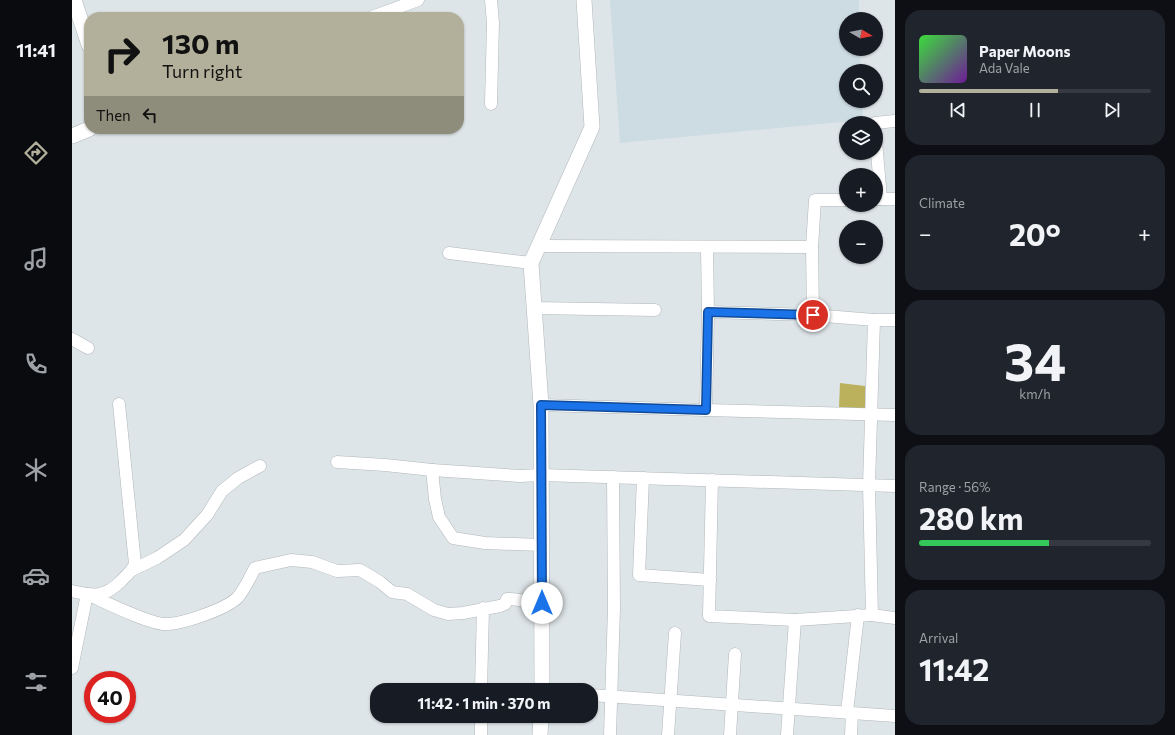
<!DOCTYPE html>
<html lang="en">
<head>
<meta charset="utf-8">
<style>
	body { margin:0; font-family:Commissioner,sans-serif; background:#20242c; color:#f1f3f6; height:100vh; display:flex; flex-direction:column; font-size:15px; white-space:nowrap }
	* { box-sizing:border-box; margin:0 }
	p { font-size:13px; color:#9ea1a6 }
	.icon { flex:none; width:22px; height:22px; fill:none; stroke:currentColor; stroke-width:2; stroke-linecap:round; stroke-linejoin:round }
	.map { position:relative; flex:1; overflow:hidden }
	.panel { display:flex; flex-direction:column; gap:10px; padding:10px; background:#0d0f14; width:280px }
	.panel>* { flex:none }
	.banner { position:absolute; left:12px; top:12px; width:380px; height:122px; border-radius:16px; box-shadow:0 1px 3px #0004; background:#b2b09a; color:#111; overflow:hidden }
	.needle { width:26px; rotate:100deg }
	.tools { position:absolute; left:767px; top:12px; display:grid; gap:8px }
	.tools a { display:grid; place-items:center; width:44px; height:44px; border-radius:50%; background:#171b24; box-shadow:0 1px 3px #0004; font-size:20px }
	.speed { position:absolute; left:12px; top:671px; display:flex; gap:8px; font-size:20px; font-weight:700; text-align:center }
	.speed>* { display:grid; place-content:center; width:52px; height:52px; border-radius:50%; background:#171b24; box-shadow:0 1px 3px #0004; line-height:1 }
	.speed .limit { border:6px solid #d22; background:#fff; color:#111 }
	.pin { position:absolute; display:grid; place-items:center; width:34px; height:34px; color:#fff; margin:-17px; border:2px solid #fff; border-radius:50%; box-shadow:0 1px 4px #0007 }
	.me { position:absolute; width:44px; margin:-22px; rotate:0deg; stroke-linejoin:round; filter:drop-shadow(0 0 3px #0008) }
	.turn { display:flex; align-items:center; gap:14px; height:84px; padding:0 12px; font-size:18px }
	.turn .icon { width:52px; height:52px; stroke-width:2.5 }
	.turn b { display:block; font-size:28px; line-height:34px }
	.then { display:flex; align-items:center; height:38px; padding:0 12px; background:#0003; gap:8px; font-size:15px }
	.big { font-size:30px; font-weight:700; line-height:1.1 }
	.panel .tile { flex:1; display:flex; flex-direction:column; justify-content:center; gap:6px; min-width:0; padding:0 14px; border-radius:16px; background:#20242c }
	.panel .dial { align-items:center; gap:0 }
	.dial b { font-size:52px; line-height:1 }
	.song { display:flex; align-items:center; gap:12px }
	.cover { width:48px; height:48px; border-radius:6px; background:linear-gradient(135deg,hsl(120 70% 55%),hsl(280 70% 35%)) }
	.played { height:4px; border-radius:2px; background:linear-gradient(90deg,#b2b09a 60%,#363941 60%) }
	.keys { display:flex; justify-content:space-around; direction:ltr }
	.heat { display:flex; justify-content:space-between; align-items:center; font-size:22px; direction:ltr }
	.charge { height:6px; border-radius:3px; background:linear-gradient(90deg,#34c759 56%,#363941 0) }
	.trip { position:absolute; left:298px; top:683px; width:228px; height:40px; border-radius:16px; background:#171b24; box-shadow:0 1px 3px #0004; font-weight:700; line-height:40px; text-align:center }
	main { display:flex; flex:1; min-height:0 }
	.dock { display:flex; flex-direction:column; width:72px; justify-content:space-around; align-items:center; background:#090b0e; color:#9ea1a6 }
	.dock .icon { width:28px; height:28px }
	.dock .selected { color:#b2b09a }
	.dock b { font-size:18px; color:#f1f3f6 }
	.map>svg:first-child { display:block }
	.built { fill:#cddbe3 }
	.forest { fill:#bbb15c }
	.lines { fill:none; stroke-linecap:round; stroke-linejoin:round }
	.minor-casing { stroke:#b1b7ba; stroke-width:13 }
	.tertiary-casing { stroke:#b1b7ba; stroke-width:16 }
	.minor { stroke:#fff; stroke-width:12 }
	.tertiary { stroke:#fff; stroke-width:15 }
	.route-casing { stroke:#114b97; stroke-width:10 }
	.route { stroke:#1a73e8; stroke-width:7 }
</style>
</head>
<body>
<main>
<nav class="dock">
<b>11:41</b>
<svg class="icon selected" aria-label="directions" viewBox="0 0 24 24"><path d="M12 3l9 9-9 9-9-9zM9 14v-3h6M13 9l2 2-2 2"/></svg>
<svg class="icon" aria-label="music" viewBox="0 0 24 24"><path d="M9 18V5l10-2v13"/><circle cx="6" cy="18" r="3"/><circle cx="16" cy="16" r="3"/></svg>
<svg class="icon" aria-label="phone" viewBox="0 0 24 24"><path d="M5 4h4l2 5-3 2q2 4 5 5l2-3 5 2v4C11 20 4 13 5 4z"/></svg>
<svg class="icon" aria-label="climate" viewBox="0 0 24 24"><path d="M12 3v18M4 7l16 10M4 17L20 7"/></svg>
<svg class="icon" aria-label="car" viewBox="0 0 24 24"><path d="M5 17H2v-5l4-1 3-4h7l3 4 3 1v5h-3M9 17h6M6 11h13"/><circle cx="7" cy="17" r="2"/><circle cx="17" cy="17" r="2"/></svg>
<svg class="icon" aria-label="filters" viewBox="0 0 24 24"><path d="M4 7h16M4 17h16"/><circle cx="9" cy="7" r="2"/><circle cx="15" cy="17" r="2"/></svg>
</nav>
<div class="map">
<svg width="823" height="735" viewBox="0 0 823 735">
	<rect width="100%" height="100%" fill="#dee5e8"/>
	<path class="built" d="M 538,0 L 787,0 L 787,19 L 774,19 L 774,49 L 788,49 L 789,71 L 774,71 L 774,101 L 790,101 L 791,120 L 548,143 Z"/>
	<path class="forest" d="M 768,383 L 793,386 L 793,408 L 767,408 Z"/>
	<g class="lines">
		<g class="minor-casing">
			<g id="minor">
				<path d="M 419,0 L 421,23 L 419,104"/>
				<path d="M 300,17 L 346,0"/>
				<path d="M 803,123 L 823,121"/>
				<path d="M 804,141 L 809,199"/>
				<path d="M 804,199 L 823,199"/>
				<path d="M 466,246 L 740,247 L 743,200 L 774,200"/>
				<path d="M 635,247 L 636,312 L 741,315 L 802,320 L 797,485 L 800,615 L 723,620"/>
				<path d="M 740,247 L 741,315"/>
				<path d="M 377,253 L 459,263"/>
				<path d="M 461,308 L 583,310"/>
				<path d="M 802,320 L 823,320"/>
				<path d="M 0,339 L 16,348"/>
				<path d="M 469,405 L 634,410 L 636,312"/>
				<path d="M 634,410 L 823,415"/>
				<path d="M 265,462 L 313,465 L 360,470 L 363,499 L 367,517 L 381,538 L 413,543 L 469,545"/>
				<path d="M 360,470 L 448,476 L 469,475 L 823,486"/>
				<path d="M 571,478 L 567,575 L 638,580"/>
				<path d="M 640,480 L 637,616 L 723,620 L 715,735"/>
				<path d="M 60,570 L 85,558 L 112,540 L 135,515 L 150,491 L 166,478 L 188,466"/>
				<path d="M 0,591 C 22,596 32,598 49,581 C 54,576 60,571 63,564 L 47,404"/>
				<path d="M 800,615 L 823,618"/>
				<path d="M 0,668 L 15,594 C 33,602 75,623 92,624 C 108,625 155,609 166,597 C 173,589 178,577 183,568 L 219,560 L 240,562 L 265,571 L 288,570 L 308,582 L 320,592 L 335,594 L 362,610 L 376,614 L 391,613 L 428,606 L 433,604 L 435,599 L 439,599 L 470,603"/>
				<path d="M 409,690 L 411,608"/>
				<path d="M 519,695 L 823,716"/>
				<path d="M 775,712 L 786,615"/>
				<path d="M 409,735 L 409,716"/>
				<path d="M 538,735 L 542,608 L 541,477"/>
				<path d="M 596,735 L 603,633"/>
				<path d="M 658,735 L 663,654"/>
				<path d="M 779,735 L 780,713"/>
			</g>
		</g>
		<g class="tertiary-casing">
			<g id="tertiary">
				<path d="M 2,0 L 17,45"/>
				<path d="M 0,136 L 17,129"/>
				<path d="M 470,690 L 469,405 L 459,263 L 520,127 L 512,0"/>
				<path d="M 468,735 L 469,716"/>
			</g>
		</g>
		<use href="#minor" class="minor"/>
		<use href="#tertiary" class="tertiary"/>
	</g>
	<g class="lines">
		<g class="route-casing">
			<path id="route" d="M 470,603 L 469,405 L 634,410 L 636,312 L 741,315"/>
		</g>
		<use href="#route" class="route"/>
	</g>
</svg>
<div class="tools">
<a><svg class="needle" viewBox="-14 -14 28 28"><path d="M0-13l5 13h-10z" fill="#e53935"/><path d="M0 13l5-13h-10z" fill="#9ea1a6"/></svg></a>
<a><svg class="icon" aria-label="search" viewBox="0 0 24 24"><circle cx="10" cy="10" r="6"/><path d="M15 15l6 6"/></svg></a>
<a><svg class="icon" aria-label="layers" viewBox="0 0 24 24"><path d="M12 4l9 5-9 5-9-5zM3 14l9 5 9-5"/></svg></a>
<a>+</a>
<a>−</a>
</div>
<div class="speed"><div class="limit">40</div></div>
<div class="pin" style="left:741px;top:315px;background:#d93025"><svg class="icon" aria-label="arrive" viewBox="0 0 24 24"><path d="M6 21V4h12l-3 4 3 4H6"/></svg></div>
<svg class="me" style="left:470px;top:603px" viewBox="-20 -20 40 40"><circle r="19" fill="#fff"/><path d="M0-13L10 11 0 6-10 11z" fill="#1a73e8"/></svg>
<div class="trip">11:42 · 1 min · 370 m</div>
<div class="banner">
<div class="turn"><svg class="icon" aria-label="right" viewBox="0 0 24 24"><path d="M7 20v-9h11M14 6l5 5-5 5"/></svg><div><b>130 m</b>Turn right</div></div>
<div class="then">Then<svg class="icon" aria-label="left" viewBox="0 0 24 24"><path d="M17 20v-9H6M10 6l-5 5 5 5"/></svg></div>
</div>
</div>
<section class="panel">
<div class="tile">
<div class="song"><i class="cover"></i><div><b>Paper Moons</b><p>Ada Vale</p></div></div>
<div class="played"></div>
<div class="keys"><svg class="icon" aria-label="previous" viewBox="0 0 24 24"><path d="M18 5L8 12l10 7zM5 5v14"/></svg><svg class="icon" aria-label="pause" viewBox="0 0 24 24"><path d="M8 5v14M16 5v14"/></svg><svg class="icon" aria-label="next" viewBox="0 0 24 24"><path d="M6 5l10 7-10 7zM19 5v14"/></svg></div>
</div>
<div class="tile"><p>Climate</p>
<div class="heat"><a>−</a><b class="big">20°</b><a>+</a></div>
</div>
<div class="tile dial"><b>34</b><p>km/h</p></div>
<div class="tile"><p>Range · 56%</p><b class="big">280 km</b><div class="charge"></div></div>
<div class="tile"><p>Arrival</p><b class="big">11:42</b></div>
</section>
</main>
</body>
</html>
